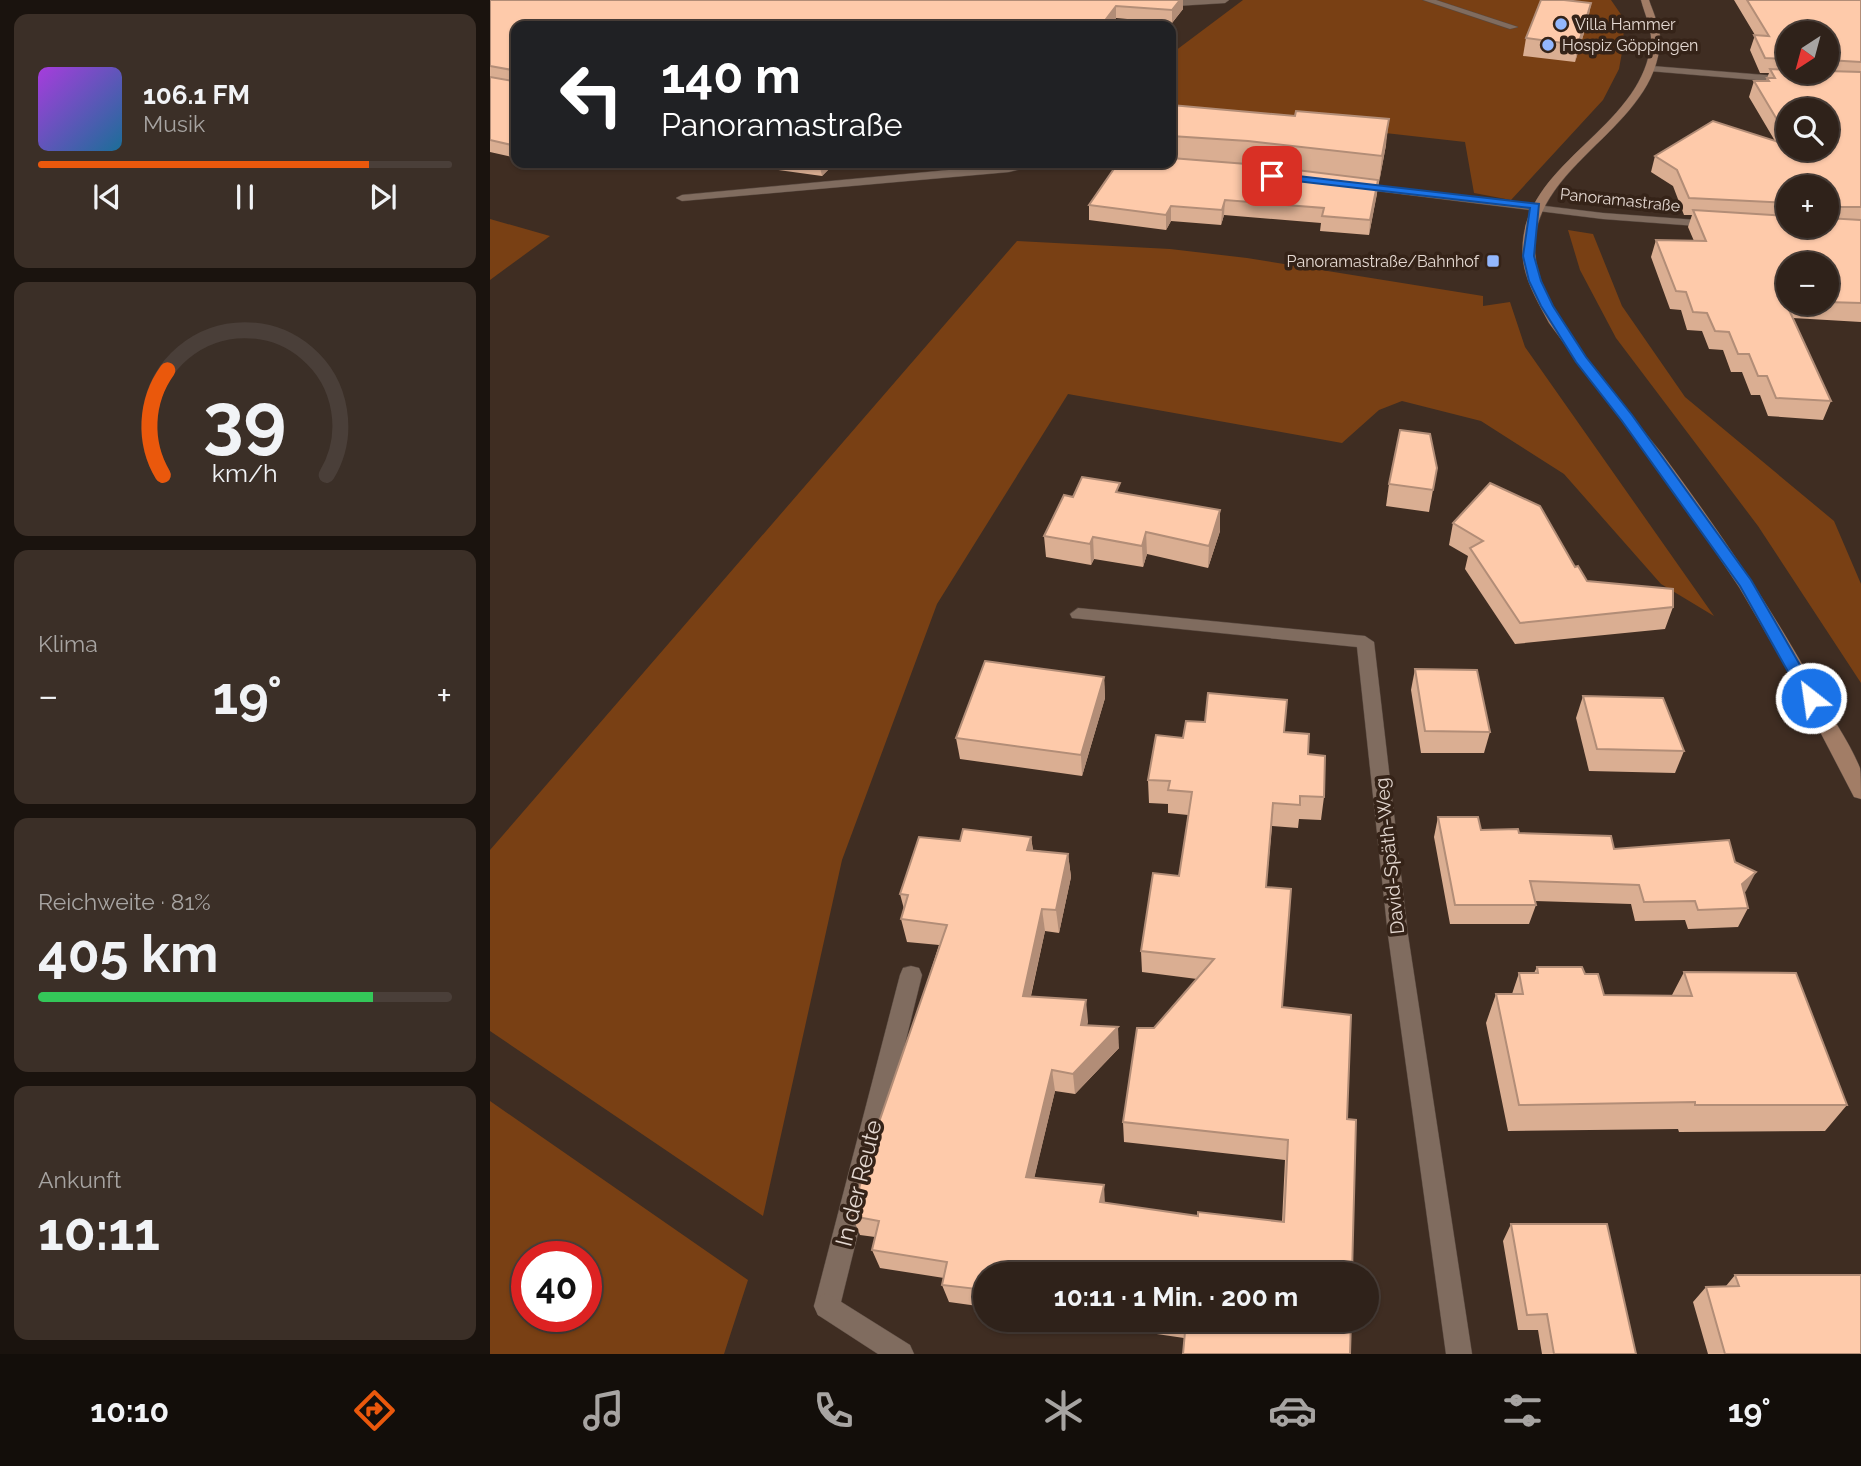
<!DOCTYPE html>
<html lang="de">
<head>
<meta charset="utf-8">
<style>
	body { margin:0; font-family:Raleway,sans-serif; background:#3b2f27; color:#f1f3f6; height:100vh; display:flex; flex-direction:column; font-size:26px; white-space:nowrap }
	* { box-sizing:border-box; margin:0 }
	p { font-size:23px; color:#a7a4a2 }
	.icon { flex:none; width:38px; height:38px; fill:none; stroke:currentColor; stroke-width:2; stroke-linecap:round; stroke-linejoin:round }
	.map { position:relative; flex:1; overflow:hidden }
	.side { display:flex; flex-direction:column; gap:14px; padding:14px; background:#1a130e; width:490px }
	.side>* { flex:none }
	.guide { position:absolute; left:21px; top:21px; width:665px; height:147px; border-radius:14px; box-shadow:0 2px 5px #0004,0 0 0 2px #4a3f39; background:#202124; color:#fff; overflow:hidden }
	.needle { width:46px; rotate:216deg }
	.controls { position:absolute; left:1286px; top:21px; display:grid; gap:14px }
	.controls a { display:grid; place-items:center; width:63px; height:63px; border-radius:50%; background:#2f221a; box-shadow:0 2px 5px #0004,0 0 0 2px #4a3f39; font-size:35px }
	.speed { position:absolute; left:21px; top:1241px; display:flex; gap:14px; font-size:35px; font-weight:700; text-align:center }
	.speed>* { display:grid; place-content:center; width:91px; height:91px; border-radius:50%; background:#2f221a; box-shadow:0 2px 5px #0004,0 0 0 2px #4a3f39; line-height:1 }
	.speed .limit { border:10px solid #d22; background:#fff; color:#111 }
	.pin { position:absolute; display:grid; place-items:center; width:60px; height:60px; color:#fff; margin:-30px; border-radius:14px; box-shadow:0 4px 10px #0006 }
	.me { position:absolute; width:77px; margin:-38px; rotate:330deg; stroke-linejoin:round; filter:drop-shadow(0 0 5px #0008) }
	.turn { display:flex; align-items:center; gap:24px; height:147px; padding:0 35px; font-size:32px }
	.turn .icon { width:91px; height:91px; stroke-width:2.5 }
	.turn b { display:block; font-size:49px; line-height:60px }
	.big { font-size:52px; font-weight:700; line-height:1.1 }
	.side .card { flex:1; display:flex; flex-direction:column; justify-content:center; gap:10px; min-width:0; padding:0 24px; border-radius:14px; background:#3b2f27 }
	.side .dial { align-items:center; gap:0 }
	.dial svg { height:182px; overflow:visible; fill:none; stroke:#4a3f39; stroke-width:7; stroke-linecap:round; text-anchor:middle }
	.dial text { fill:#f1f3f6; stroke:none }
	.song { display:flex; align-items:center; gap:21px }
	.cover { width:84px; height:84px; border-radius:10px; background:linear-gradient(135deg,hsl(280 70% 55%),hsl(200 70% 35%)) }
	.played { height:7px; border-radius:4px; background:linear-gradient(90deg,#ea580c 80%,#4a3f39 80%) }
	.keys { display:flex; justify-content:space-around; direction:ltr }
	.heat { display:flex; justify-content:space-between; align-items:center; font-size:38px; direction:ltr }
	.charge { height:10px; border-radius:5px; background:linear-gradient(90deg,#34c759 81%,#4a3f39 0) }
	.trip { position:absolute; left:483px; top:1262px; width:406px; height:70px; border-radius:35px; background:#2f221a; box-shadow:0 2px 5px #0004,0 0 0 2px #4a3f39; font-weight:700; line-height:70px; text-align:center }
	.menu { display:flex; height:112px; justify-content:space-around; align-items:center; background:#130e0a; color:#a7a4a2 }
	.menu .icon { width:49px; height:49px }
	.menu .selected { color:#ea580c }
	.menu b { font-size:32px; color:#f1f3f6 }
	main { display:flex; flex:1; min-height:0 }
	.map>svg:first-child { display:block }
	.green { fill:#794014; fill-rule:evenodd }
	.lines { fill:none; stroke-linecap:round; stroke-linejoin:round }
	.lane-casing { stroke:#57483f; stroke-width:1 }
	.street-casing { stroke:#57483f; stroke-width:1 }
	.secondary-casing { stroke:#57483f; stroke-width:1 }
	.lane { fill:#806c5f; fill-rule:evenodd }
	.street { fill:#806c5f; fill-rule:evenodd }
	.secondary { fill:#a27d66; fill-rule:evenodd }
	.wall { fill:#daae92; fill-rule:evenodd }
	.shaded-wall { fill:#b28d77 }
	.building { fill:#fecaaa; stroke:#b28d77; stroke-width:2 }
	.route { fill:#1a73e8; stroke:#114b97; stroke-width:2 }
	.poi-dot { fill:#93b7fd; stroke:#352318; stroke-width:2.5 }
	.labels { text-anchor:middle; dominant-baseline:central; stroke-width:7; stroke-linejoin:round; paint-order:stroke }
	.far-poi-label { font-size:16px; fill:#e5d9d2; stroke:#352318; text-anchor:start }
	.far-street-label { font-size:16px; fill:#e5d9d2; stroke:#352318 }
	.street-label { font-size:19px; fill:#e5d9d2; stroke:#352318 }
	.near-street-label { font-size:23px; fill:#e5d9d2; stroke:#352318 }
</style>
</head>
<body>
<main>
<section class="side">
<div class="card">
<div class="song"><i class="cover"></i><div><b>106.1 FM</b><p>Musik</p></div></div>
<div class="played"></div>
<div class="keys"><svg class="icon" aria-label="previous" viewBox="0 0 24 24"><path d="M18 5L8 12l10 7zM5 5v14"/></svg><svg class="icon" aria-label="pause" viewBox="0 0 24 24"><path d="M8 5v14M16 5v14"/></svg><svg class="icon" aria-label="next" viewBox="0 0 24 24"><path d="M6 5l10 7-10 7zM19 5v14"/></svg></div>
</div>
<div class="card dial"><svg viewBox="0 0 100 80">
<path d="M14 69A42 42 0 1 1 86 69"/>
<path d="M14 69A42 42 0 0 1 16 23" stroke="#ea580c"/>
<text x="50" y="56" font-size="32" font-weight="700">39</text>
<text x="50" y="72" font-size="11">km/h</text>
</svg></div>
<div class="card"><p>Klima</p>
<div class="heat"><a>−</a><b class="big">19°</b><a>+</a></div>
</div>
<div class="card"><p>Reichweite · 81%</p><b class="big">405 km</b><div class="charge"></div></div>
<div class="card"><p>Ankunft</p><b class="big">10:11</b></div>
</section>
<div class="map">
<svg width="1371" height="1354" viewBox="0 0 1371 1354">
	<rect width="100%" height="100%" fill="#3f2d22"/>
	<g class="green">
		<path d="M 753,0 L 1121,0 L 1132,16 L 1134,41 L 1129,69 L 1113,100 L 1021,200 L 984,193 L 975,142 L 681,109 L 681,54 Z"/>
		<path d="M 0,219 L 60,236 L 0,280 Z"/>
		<path d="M 1078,230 L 1103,234 L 1132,306 L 1195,397 L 1344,521 L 1371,584 L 1371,683 L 1268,526 L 1126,338 L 1090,270 Z"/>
		<path d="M 527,241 L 680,249 L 757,258 L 993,296 L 993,306 L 1020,302 L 1035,347 L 1224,616 L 1171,584 L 1074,474 L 991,421 L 912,401 L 889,410 L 852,443 L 578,394 L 447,604 L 352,860 L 273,1216 L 0,1031 L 0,850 Z"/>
		<path d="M 0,1101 L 258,1280 L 234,1354 L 0,1354 ZM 96,1256 L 96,1316 L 37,1316 L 37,1256 Z"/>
	</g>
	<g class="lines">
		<g class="lane-casing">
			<g id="lane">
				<path d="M 933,0 L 946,0 L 1028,27 L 1020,29 Z"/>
				<path d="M 534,163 L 555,163 L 519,172 L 192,201 L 186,198 L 192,195 Z"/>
				<path d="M 421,966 L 429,968 L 432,975 L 350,1306 L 346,1315 L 337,1319 L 328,1315 L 324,1306 L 410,975 L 413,968 Z"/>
			</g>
		</g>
		<g class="street-casing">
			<g id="street">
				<path d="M 692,0 L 739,0 L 735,3 L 670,7 L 666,4 Z"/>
				<path d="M 1162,66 L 1301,77 L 1306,80 L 1301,83 L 1159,71 L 1157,69 Z"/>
				<path d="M 866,183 L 1113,213 L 1220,221 L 1226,224 L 1220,227 L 1113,219 L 862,188 L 862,184 Z"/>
				<path d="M 588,608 L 875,636 L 884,642 L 918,935 L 982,1354 L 956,1354 L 898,935 L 867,647 L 582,618 L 580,614 Z"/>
				<path d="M 337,1293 L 420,1345 L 424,1354 L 388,1354 L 328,1315 L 324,1306 L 328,1297 Z"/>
			</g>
		</g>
		<g class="secondary-casing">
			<path id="secondary" d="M 1151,0 L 1159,0 C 1163,12 1171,28 1170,41 C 1166,138 1010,173 1052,283 C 1077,348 1131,401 1173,455 C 1230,532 1283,610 1329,694 C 1342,718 1360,743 1370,768 C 1371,777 1371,790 1371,799 L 1364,797 L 1300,674 L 1249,587 L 1192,502 L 1059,323 C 1049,304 1035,281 1033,259 C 1024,163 1154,132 1161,41 C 1162,29 1154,12 1151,0 Z"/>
		</g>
		<use href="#lane" class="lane"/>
		<use href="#street" class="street"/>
		<use href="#secondary" class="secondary"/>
	</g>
	<g class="wall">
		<path d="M 0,0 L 693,0 L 693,9 L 682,23 L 626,18 L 621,26 L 26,26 L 26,158 L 0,152 Z"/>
		<path d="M 1244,0 L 1371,0 L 1371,322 L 1303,318 L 1341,401 L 1333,420 L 1278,416 L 1270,395 L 1261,395 L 1252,372 L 1241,372 L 1233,350 L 1219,349 L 1212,331 L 1197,330 L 1191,310 L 1180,309 L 1161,257 L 1166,240 L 1204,241 L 1198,227 L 1202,215 L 1194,215 L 1183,186 L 1161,172 L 1165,156 L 1285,141 L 1259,97 L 1264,81 L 1276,81 L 1279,73 L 1270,73 L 1260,50 L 1265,35 ZM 1298,33 L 1337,33 L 1337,72 L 1298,72 ZM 1298,110 L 1337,149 L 1298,149 ZM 1298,187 L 1337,187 L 1337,226 L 1298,226 ZM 1298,264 L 1337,264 L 1337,303 L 1298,303 Z"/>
		<path d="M 1101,3 L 1098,20 L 1085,62 L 1033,56 L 1036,38 Z"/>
		<path d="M 681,105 L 896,145 L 879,235 L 830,231 L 831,223 L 734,215 L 731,225 L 681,221 L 676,230 L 599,220 L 599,205 L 681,163 Z"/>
		<path d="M 45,163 L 87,163 L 76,170 Z"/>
		<path d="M 280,163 L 345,163 L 332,176 L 281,169 Z"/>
		<path d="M 899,484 L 943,490 L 939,512 L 896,506 Z"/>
		<path d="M 630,493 L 730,531 L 718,568 L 657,554 L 653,567 L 604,559 L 601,565 L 556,557 L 554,536 L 583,497 Z"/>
		<path d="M 963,523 L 1085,567 L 1097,581 L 1183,607 L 1175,629 L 1025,644 L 975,569 L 978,556 L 959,545 Z"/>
		<path d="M 925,669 L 1000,732 L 994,753 L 931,753 L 921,690 Z"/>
		<path d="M 614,677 L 615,698 L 592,776 L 470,759 L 466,738 Z"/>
		<path d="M 1093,696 L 1194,751 L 1185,773 L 1099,771 L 1086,718 Z"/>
		<path d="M 794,732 L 818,754 L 834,797 L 831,820 L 809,819 L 808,828 L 782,826 L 776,887 L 792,1007 L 857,1119 L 862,1274 L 495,1274 L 495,1307 L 459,1302 L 452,1285 L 454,1278 L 390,1268 L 382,1250 L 385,1237 L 370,1235 L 362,1216 L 449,945 L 417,942 L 411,919 L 414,909 L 410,894 L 470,841 L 541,837 L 543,850 L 578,854 L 581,877 L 569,933 L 555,931 L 541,996 L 598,1021 L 597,1025 L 629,1048 L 585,1094 L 565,1091 L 544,1178 L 615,1203 L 708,1216 L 792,1222 L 795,1160 L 634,1142 L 633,1122 L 664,1028 L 707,979 L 652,972 L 651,951 L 689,876 L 698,815 L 678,813 L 678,804 L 659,803 L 658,780 L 693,738 Z"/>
		<path d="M 948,817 L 991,830 L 1029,833 L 1124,849 L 1245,862 L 1256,891 L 1254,892 L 1258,908 L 1248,927 L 1198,929 L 1195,920 L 1145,921 L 1141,904 L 1045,901 L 1046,905 L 1039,924 L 960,924 L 944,837 Z"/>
		<path d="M 1047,967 L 1095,974 L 1114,995 L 1182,995 L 1194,972 L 1357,1105 L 1335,1131 L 1189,1132 L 1188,1129 L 1018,1131 L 996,1023 L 1006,994 L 1022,994 L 1029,973 L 1044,973 Z"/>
		<path d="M 1021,1224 L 1146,1354 L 1052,1354 L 1048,1330 L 1028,1330 L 1013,1241 Z"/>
		<path d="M 1245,1275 L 1371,1354 L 1218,1354 L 1203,1302 L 1216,1287 L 1236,1286 Z"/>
		<path d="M 518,1320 L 560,1320 L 559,1327 L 519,1322 Z"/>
		<path d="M 571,1320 L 861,1320 L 694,1338 Z"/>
	</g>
	<g class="shaded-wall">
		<path d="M 690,0 L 693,0 L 693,9 L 682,23 L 682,10 Z"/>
		<path d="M 1101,3 L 1098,20 L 1085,62 L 1088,45 Z"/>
		<path d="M 626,6 L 626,18 L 621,26 L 613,26 L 613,23 Z"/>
		<path d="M 899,119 L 896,145 L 889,183 L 892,156 Z"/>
		<path d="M 74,163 L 87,163 L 76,170 Z"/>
		<path d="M 329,163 L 345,163 L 332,176 Z"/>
		<path d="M 888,180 L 887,194 L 879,235 L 880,220 Z"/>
		<path d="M 735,200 L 734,215 L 731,225 L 732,210 Z"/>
		<path d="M 681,206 L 681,221 L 676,230 L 676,215 Z"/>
		<path d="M 730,510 L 730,531 L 718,568 L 719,546 Z"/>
		<path d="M 656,532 L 657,554 L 653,567 L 652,546 Z"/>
		<path d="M 603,537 L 604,559 L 601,565 L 600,544 Z"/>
		<path d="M 614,677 L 615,698 L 592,776 L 591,755 Z"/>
		<path d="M 541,837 L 544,860 L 537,850 Z"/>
		<path d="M 578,854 L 581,877 L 569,933 L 566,910 Z"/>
		<path d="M 1266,872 L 1256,891 L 1242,903 L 1252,884 Z"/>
		<path d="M 552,909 L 555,931 L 536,1017 L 533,996 Z"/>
		<path d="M 596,1000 L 598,1021 L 593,1046 L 591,1025 Z"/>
		<path d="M 628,1027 L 629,1048 L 585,1094 L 583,1074 Z"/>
		<path d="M 562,1070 L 565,1091 L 540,1196 L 536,1177 Z"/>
		<path d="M 614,1185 L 615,1204 L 610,1202 Z"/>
	</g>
	<g class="building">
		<path d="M 0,0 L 690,0 L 682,10 L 626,6 L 613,23 L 601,22 L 599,26 L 26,26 L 26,146 L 0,140 L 0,77 L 23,81 L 22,70 L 0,66 Z"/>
		<path d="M 1051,0 L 1074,0 L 1101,3 L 1088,45 L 1036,38 Z"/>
		<path d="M 1257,0 L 1371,0 L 1371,62 L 1337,60 L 1337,33 L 1298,33 L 1298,59 L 1275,58 L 1264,35 L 1279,36 Z"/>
		<path d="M 1280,69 L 1298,70 L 1298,72 L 1337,71 L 1371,72 L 1371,207 L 1337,207 L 1337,187 L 1298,187 L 1298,203 L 1199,198 L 1187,170 L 1165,156 L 1223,121 L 1298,145 L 1298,149 L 1337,149 L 1337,110 L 1298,110 L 1298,138 L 1264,81 L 1279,81 L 1277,78 L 1285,78 Z"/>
		<path d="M 681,105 L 805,116 L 806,111 L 899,119 L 892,156 L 758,141 L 681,136 Z"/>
		<path d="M 681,158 L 757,164 L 888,180 L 880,220 L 832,216 L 834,208 L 735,200 L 732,210 L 681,206 L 676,215 L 599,205 L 628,163 L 681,163 Z"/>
		<path d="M 1203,210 L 1298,216 L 1298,226 L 1337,226 L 1337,218 L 1371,220 L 1371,303 L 1337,302 L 1337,264 L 1298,264 L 1298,299 L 1294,299 L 1341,401 L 1286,398 L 1277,376 L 1268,376 L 1259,354 L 1248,354 L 1239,332 L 1225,331 L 1217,313 L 1203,312 L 1196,292 L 1186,291 L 1166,240 L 1216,241 Z"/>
		<path d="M 910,430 L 940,434 L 947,468 L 943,490 L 899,484 Z"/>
		<path d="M 592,477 L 630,483 L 626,492 L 730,510 L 719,546 L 656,532 L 652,546 L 603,537 L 600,544 L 554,536 L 574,495 L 583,497 Z"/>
		<path d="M 1000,483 L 1050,506 L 1085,567 L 1088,566 L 1097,581 L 1183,589 L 1183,607 L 1030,623 L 980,548 L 993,541 L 963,523 Z"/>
		<path d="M 495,661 L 614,677 L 591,755 L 466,738 Z"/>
		<path d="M 925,669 L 987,670 L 1000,732 L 935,731 Z"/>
		<path d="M 718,693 L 797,700 L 794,732 L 819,734 L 818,754 L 835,756 L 834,797 L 810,796 L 810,805 L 783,803 L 776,887 L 801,889 L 792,1007 L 861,1015 L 857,1119 L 866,1120 L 862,1274 L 495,1274 L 495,1290 L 452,1285 L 457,1262 L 382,1250 L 389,1221 L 362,1216 L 378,1154 L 457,925 L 411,919 L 418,895 L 410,894 L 429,837 L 470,841 L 473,829 L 541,837 L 537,850 L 578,854 L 566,910 L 552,909 L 533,996 L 596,1000 L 591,1025 L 628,1027 L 583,1074 L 562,1070 L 536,1177 L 614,1185 L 610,1202 L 708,1216 L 708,1212 L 794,1222 L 798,1140 L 633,1122 L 647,1028 L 664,1028 L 724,959 L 651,951 L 663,873 L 689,876 L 702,792 L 678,790 L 680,781 L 658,780 L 666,735 L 693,738 L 696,721 L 715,722 Z"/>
		<path d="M 1093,696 L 1173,698 L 1194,751 L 1107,749 Z"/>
		<path d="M 948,817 L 988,817 L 991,830 L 1028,829 L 1029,833 L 1121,836 L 1124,849 L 1239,840 L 1245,862 L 1266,872 L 1252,884 L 1258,908 L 1208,910 L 1205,901 L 1154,902 L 1149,885 L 1040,881 L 1046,905 L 965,905 Z"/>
		<path d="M 1047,967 L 1092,967 L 1095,974 L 1108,974 L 1114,995 L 1202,996 L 1194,972 L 1306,973 L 1357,1105 L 1205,1105 L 1205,1102 L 1029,1105 L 1006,994 L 1033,994 L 1029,973 L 1048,973 Z"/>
		<path d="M 1021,1224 L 1117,1224 L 1146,1354 L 1064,1354 L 1057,1314 L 1037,1315 Z"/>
		<path d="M 1245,1275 L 1371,1275 L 1371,1354 L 1235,1354 L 1216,1287 L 1249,1286 Z"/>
		<path d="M 684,1320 L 861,1320 L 860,1354 L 693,1354 L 696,1321 Z"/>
	</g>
	<path class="route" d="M 782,173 L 1049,204 L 1044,256 L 1051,281 L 1063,306 L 1096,357 L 1142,415 L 1261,580 L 1329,698 L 1326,702 L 1315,702 L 1250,586 L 1132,421 L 1086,362 L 1051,306 L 1039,281 L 1033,256 L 1040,208 L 779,178 L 779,174 Z"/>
	<g class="poi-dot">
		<circle cx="1071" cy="24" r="7"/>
		<circle cx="1058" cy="45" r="7"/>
		<rect x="996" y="254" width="14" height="14" rx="3.5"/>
	</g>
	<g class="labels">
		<g class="far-poi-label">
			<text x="1085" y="24">Villa Hammer</text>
			<text x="1072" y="45">Hospiz Göppingen</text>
			<text x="989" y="261" text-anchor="end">Panoramastraße/Bahnhof</text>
		</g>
		<g class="far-street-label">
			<text transform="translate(1130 200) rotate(6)">Panoramastraße</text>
		</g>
		<g class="street-label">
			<text transform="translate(899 856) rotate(-96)">David-Späth-Weg</text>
		</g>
		<g class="near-street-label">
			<text transform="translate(368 1183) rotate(-76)">In der Reute</text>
		</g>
	</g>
</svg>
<div class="controls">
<a><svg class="needle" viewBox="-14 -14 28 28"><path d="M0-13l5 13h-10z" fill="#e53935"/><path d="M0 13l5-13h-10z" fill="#a7a4a2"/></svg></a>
<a><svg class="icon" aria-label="search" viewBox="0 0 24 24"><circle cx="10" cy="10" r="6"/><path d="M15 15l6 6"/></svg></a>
<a>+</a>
<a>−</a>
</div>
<div class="speed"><div class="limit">40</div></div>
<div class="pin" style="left:782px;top:176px;background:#d93025"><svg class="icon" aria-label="arrive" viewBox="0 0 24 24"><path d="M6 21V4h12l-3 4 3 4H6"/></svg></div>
<svg class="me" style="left:1321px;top:698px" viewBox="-20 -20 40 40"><circle r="17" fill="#1a73e8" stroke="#fff" stroke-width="3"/><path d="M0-11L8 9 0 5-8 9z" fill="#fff"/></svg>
<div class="trip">10:11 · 1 Min. · 200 m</div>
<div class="guide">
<div class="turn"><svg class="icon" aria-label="left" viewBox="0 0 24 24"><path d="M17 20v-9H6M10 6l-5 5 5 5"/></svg><div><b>140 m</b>Panoramastraße</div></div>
</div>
</div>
</main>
<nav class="menu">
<b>10:10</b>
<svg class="icon selected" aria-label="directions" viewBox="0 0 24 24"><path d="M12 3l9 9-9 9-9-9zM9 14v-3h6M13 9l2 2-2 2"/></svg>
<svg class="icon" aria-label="music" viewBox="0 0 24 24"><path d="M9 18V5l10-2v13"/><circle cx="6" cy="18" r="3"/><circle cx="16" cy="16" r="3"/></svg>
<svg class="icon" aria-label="phone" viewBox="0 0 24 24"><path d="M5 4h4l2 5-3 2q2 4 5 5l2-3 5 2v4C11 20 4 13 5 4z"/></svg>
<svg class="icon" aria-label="climate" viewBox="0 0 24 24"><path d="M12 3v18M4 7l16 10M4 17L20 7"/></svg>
<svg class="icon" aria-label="car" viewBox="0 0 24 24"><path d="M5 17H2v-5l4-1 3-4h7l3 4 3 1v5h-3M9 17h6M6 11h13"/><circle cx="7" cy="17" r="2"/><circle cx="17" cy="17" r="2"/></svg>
<svg class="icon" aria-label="filters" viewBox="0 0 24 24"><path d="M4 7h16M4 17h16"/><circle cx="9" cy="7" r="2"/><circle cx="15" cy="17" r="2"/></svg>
<b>19°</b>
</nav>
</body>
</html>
